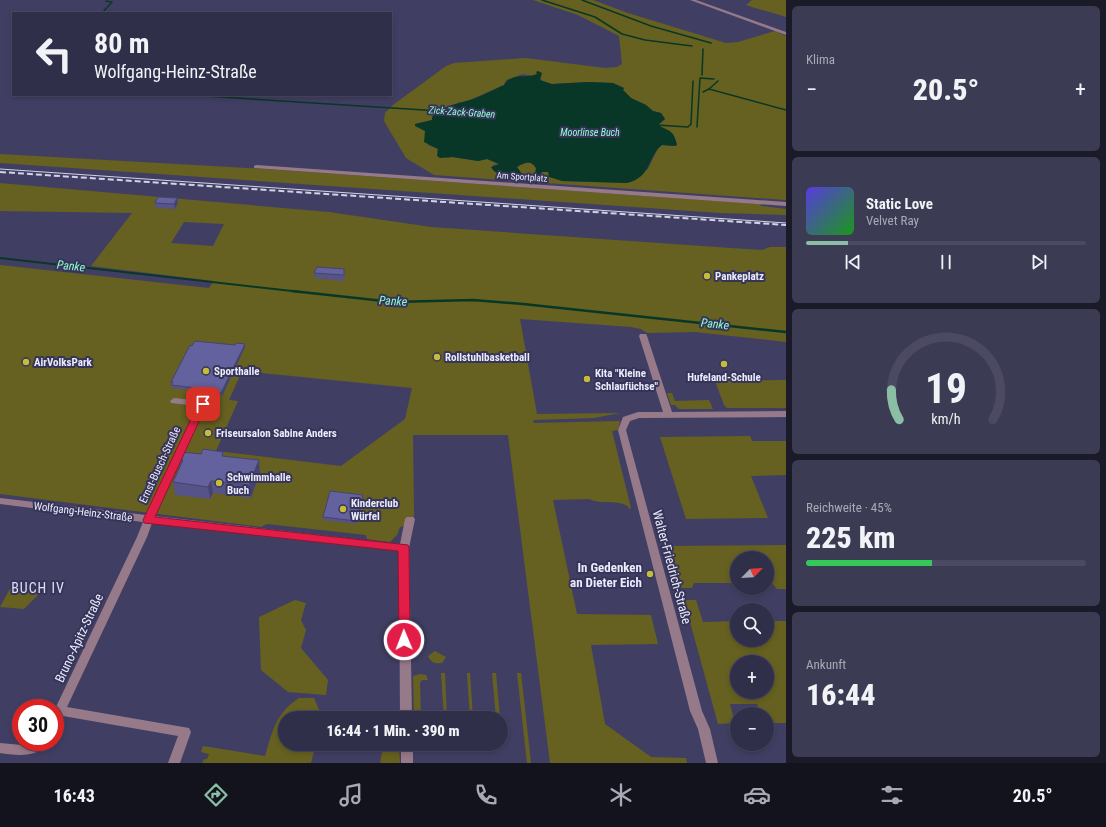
<!DOCTYPE html>
<html lang="de">
<head>
<meta charset="utf-8">
<style>
	body { margin:0; font-family:"Roboto Condensed",sans-serif; background:#3c3b54; color:#f1f3f6; height:100vh; display:flex; flex-direction:column; font-size:15px; white-space:nowrap }
	* { box-sizing:border-box; margin:0 }
	p { font-size:13px; color:#a8a9b5 }
	.icon { flex:none; width:22px; height:22px; fill:none; stroke:currentColor; stroke-width:2; stroke-linecap:round; stroke-linejoin:round }
	.map { position:relative; flex:1; overflow:hidden }
	.drawer { display:flex; flex-direction:column; gap:6px; padding:6px; background:#1a1a29; width:320px }
	.drawer>* { flex:none }
	.guide { position:absolute; left:12px; top:12px; width:380px; height:84px; border-radius:0px; box-shadow:0 2px 6px #0003,0 0 0 1px #4b4a62; background:#302f4a; color:#f1f3f6; overflow:hidden }
	.needle { width:26px; rotate:65deg }
	.controls { position:absolute; left:730px; top:551px; display:grid; gap:8px }
	.controls a { display:grid; place-items:center; width:44px; height:44px; border-radius:50%; background:#302f4a; box-shadow:0 2px 6px #0003,0 0 0 1px #4b4a62; font-size:20px }
	.speed { position:absolute; left:12px; top:699px; display:flex; gap:8px; font-size:20px; font-weight:700; text-align:center }
	.speed>* { display:grid; place-content:center; width:52px; height:52px; border-radius:50%; background:#302f4a; box-shadow:0 2px 6px #0003,0 0 0 1px #4b4a62; line-height:1 }
	.speed .limit { border:6px solid #d22; background:#fff; color:#111 }
	.pin { position:absolute; display:grid; place-items:center; width:34px; height:34px; color:#fff; margin:-17px; border-radius:8px; box-shadow:0 2px 6px #0006 }
	.me { position:absolute; width:44px; margin:-22px; rotate:359deg; stroke-linejoin:round; filter:drop-shadow(0 0 3px #0008) }
	.turn { display:flex; align-items:center; gap:14px; height:84px; padding:0 16px; font-size:18px }
	.turn .icon { width:52px; height:52px; stroke-width:2.5 }
	.turn b { display:block; font-size:28px; line-height:34px }
	.big { font-size:30px; font-weight:800; line-height:1.1 }
	.drawer .widget { flex:1; display:flex; flex-direction:column; justify-content:center; gap:6px; min-width:0; padding:0 14px; border-radius:6px; background:#3c3b54 }
	.drawer .dial { align-items:center; gap:0 }
	.dial svg { height:104px; overflow:visible; fill:none; stroke:#4b4a62; stroke-width:7; stroke-linecap:round; text-anchor:middle }
	.dial text { fill:#f1f3f6; stroke:none }
	.song { display:flex; align-items:center; gap:12px }
	.cover { width:48px; height:48px; border-radius:6px; background:linear-gradient(135deg,hsl(250 70% 55%),hsl(120 70% 35%)) }
	.played { height:4px; border-radius:2px; background:linear-gradient(90deg,#8abfa5 15%,#4b4a62 15%) }
	.keys { display:flex; justify-content:space-around; direction:ltr }
	.heat { display:flex; justify-content:space-between; align-items:center; font-size:22px; direction:ltr }
	.charge { height:6px; border-radius:3px; background:linear-gradient(90deg,#34c759 45%,#4b4a62 0) }
	.trip { position:absolute; left:278px; top:711px; width:230px; height:40px; border-radius:20px; background:#302f4a; box-shadow:0 2px 6px #0003,0 0 0 1px #4b4a62; font-weight:800; line-height:40px; text-align:center }
	.tab-bar { display:flex; height:64px; justify-content:space-around; align-items:center; background:#13131e; color:#a8a9b5 }
	.tab-bar .icon { width:28px; height:28px }
	.tab-bar .current { color:#8abfa5 }
	.tab-bar b { font-size:18px; color:#f1f3f6 }
	main { display:flex; flex:1; min-height:0 }
	.map>svg:first-child { display:block }
	.green { fill:#666120; fill-rule:evenodd }
	.water { fill:#093727 }
	.lines { fill:none; stroke-linecap:round; stroke-linejoin:round }
	.stream-far2 { stroke:#093727; stroke-width:1.5 }
	.stream-far1 { stroke:#093727; stroke-width:2 }
	.stream { stroke:#093727; stroke-width:2.5 }
	.minor { fill:#977a8a; fill-rule:evenodd }
	.tram { stroke:#d2d3e7; stroke-width:1 }
	.rail { stroke:#d2d3e7; stroke-width:2; stroke-dasharray:6 3; stroke-linecap:butt }
	.wall { fill:#555388 }
	.shaded-wall { fill:#45446f }
	.building { fill:#63619e; stroke:#45446f }
	.route { fill:#e11d48; stroke:#92132f }
	.poi-dot { fill:#c6bc3c; stroke:#363458; stroke-width:1.5 }
	.labels { text-anchor:middle; dominant-baseline:central; stroke-width:4; stroke-linejoin:round; paint-order:stroke }
	.far-street-label { font-size:9px; fill:#eaebfd; stroke:#363458 }
	.far-water-label { font-size:10px; font-style:italic; fill:#8dffcf; stroke:#363458 }
	.poi-label { font-size:11px; font-weight:bold; fill:#eaebfd; stroke:#363458; text-anchor:start }
	.street-label { font-size:11px; fill:#eaebfd; stroke:#363458 }
	.water-label { font-size:12px; font-style:italic; fill:#8dffcf; stroke:#363458 }
	.near-poi-label { font-size:13px; font-weight:bold; fill:#eaebfd; stroke:#363458; text-anchor:end }
	.near-street-label { font-size:13px; fill:#eaebfd; stroke:#363458 }
	.near-neighbourhood-label { font-size:14px; letter-spacing:1px; fill:#dfe0fb; stroke:#363458 }
</style>
</head>
<body>
<main>
<div class="map">
<svg width="786" height="763" viewBox="0 0 786 763">
	<rect width="100%" height="100%" fill="#403f63"/>
	<g class="green">
		<path d="M 533,0 L 593,0 L 628,13 L 726,43 L 738,42 L 775,31 L 786,36 L 786,200 L 434,175 L 406,158 L 384,121 L 385,113 L 393,105 L 446,66 L 454,63 L 526,58 L 605,68 L 617,67 L 622,64 L 619,36 L 578,15 ZM 523,74 L 532,76 L 537,74 L 543,82 L 552,84 L 589,82 L 613,83 L 624,88 L 623,90 L 631,98 L 646,105 L 653,111 L 661,113 L 665,119 L 658,125 C 669,132 674,130 677,145 L 671,146 L 662,145 L 658,148 L 648,169 L 627,183 L 562,181 L 548,172 L 542,172 L 540,175 L 535,172 L 536,168 C 531,159 524,163 517,167 L 518,171 L 503,176 L 492,169 L 493,165 L 499,164 L 487,159 L 478,161 L 452,157 L 447,158 L 437,152 L 438,149 L 428,145 L 425,131 L 415,124 L 432,120 L 459,102 L 465,102 L 504,85 L 506,80 Z"/>
		<path d="M 752,0 L 786,0 L 786,17 C 772,12 760,10 746,5 Z"/>
		<path d="M 0,154 L 266,169 L 760,204 L 761,206 L 786,209 L 786,215 L 720,213 L 0,163 Z"/>
		<path d="M 0,183 L 329,212 L 431,227 L 731,248 L 762,250 L 770,247 L 786,247 L 786,342 L 695,332 L 647,333 L 641,329 L 631,327 L 520,319 L 537,414 L 620,413 L 594,418 L 533,420 L 534,423 L 620,421 L 618,430 L 612,431 L 631,508 L 629,509 L 628,506 C 615,499 601,505 589,499 L 553,500 L 577,614 L 651,615 L 658,644 L 591,645 L 605,724 L 651,757 L 686,758 L 687,763 L 550,763 L 508,435 L 413,435 L 414,515 L 413,523 L 400,527 L 397,535 L 390,542 L 367,539 L 366,535 L 267,524 L 261,527 L 0,494 L 0,265 L 209,288 L 214,281 L 91,266 L 132,213 L 0,211 ZM 184,222 L 224,224 L 213,246 L 171,243 ZM 242,371 L 412,388 L 405,419 L 341,466 L 216,451 L 238,401 L 229,400 Z"/>
		<path d="M 786,380 L 786,408 L 727,408 L 724,405 L 715,381 Z"/>
		<path d="M 667,393 L 672,393 L 675,401 L 709,400 L 713,409 L 679,409 L 675,405 L 671,405 Z"/>
		<path d="M 750,436 L 752,441 L 786,441 L 786,475 L 751,476 L 768,518 L 686,519 L 660,437 Z"/>
		<path d="M 786,545 L 786,589 L 777,589 L 772,583 L 767,583 L 767,558 L 737,558 L 737,583 L 694,583 L 692,588 L 680,588 L 668,546 Z"/>
		<path d="M 12,585 L 44,589 L 24,609 L 0,607 Z"/>
		<path d="M 295,600 L 306,603 L 301,620 L 306,630 L 301,648 L 328,680 L 326,695 L 288,692 L 261,670 L 259,617 Z"/>
		<path d="M 684,600 L 696,600 L 703,622 L 737,621 L 737,640 L 767,640 L 767,621 L 786,621 L 786,723 L 767,723 L 767,714 L 760,714 L 757,704 L 730,704 L 735,723 L 718,724 ZM 737,662 L 767,662 L 767,692 L 737,692 Z"/>
		<path d="M 435,651 L 446,657 L 442,663 C 434,664 431,662 428,656 Z"/>
		<path d="M 441,673 L 445,673 L 447,718 L 444,718 Z"/>
		<path d="M 467,673 L 470,673 L 473,718 L 470,718 Z"/>
		<path d="M 492,673 L 496,673 L 500,718 L 496,718 Z"/>
		<path d="M 517,673 L 521,673 L 531,763 L 527,763 Z"/>
		<path d="M 420,674 L 426,675 L 428,680 L 422,680 L 420,683 L 421,718 L 414,718 L 413,676 Z"/>
		<path d="M 299,698 L 314,698 L 321,714 L 320,718 L 285,718 L 285,744 L 316,744 L 311,763 L 202,763 L 204,759 L 207,759 L 209,754 L 201,752 L 203,746 L 265,756 C 273,730 275,714 299,698 Z"/>
		<path d="M 381,744 L 399,744 L 400,763 L 380,763 L 383,747 L 380,747 Z"/>
	</g>
	<path class="water" d="M 538,71 L 542,73 L 540,80 L 552,84 L 589,82 L 613,83 L 624,88 L 623,90 L 631,98 L 646,105 L 653,111 L 661,113 L 665,119 L 658,125 C 670,132 673,129 677,145 L 675,146 L 662,145 C 647,157 652,177 627,183 L 562,181 L 549,177 L 548,172 L 542,172 L 537,177 L 535,176 L 536,168 C 530,159 524,163 517,167 L 522,174 C 512,181 496,176 491,167 L 499,164 L 487,159 L 478,161 L 453,157 L 440,158 L 437,156 L 438,149 L 424,142 L 425,131 L 415,126 L 415,124 L 432,120 L 432,117 C 441,106 453,105 466,101 C 479,98 492,90 504,85 C 512,72 526,79 537,74 L 536,72 Z"/>
	<g class="lines">
		<g class="stream-far2">
			<path d="M 542,0 L 595,17 L 622,34 L 645,40 L 692,46"/>
			<path d="M 582,0 L 651,26 L 711,43"/>
			<path d="M 102,13 L 112,2 L 106,1"/>
			<path d="M 702,75 L 703,49"/>
			<path d="M 718,81 L 709,89 L 786,110"/>
			<path d="M 703,92 L 709,89"/>
			<path d="M 189,95 L 440,111"/>
			<path d="M 657,125 L 688,127 L 691,124 L 693,81"/>
			<path d="M 697,127 L 700,78 L 714,79"/>
		</g>
		<g class="stream-far1">
			<path d="M 536,183 L 537,173"/>
			<path d="M 0,258 L 301,292"/>
		</g>
		<path class="stream" d="M 292,291 L 393,302 L 473,300 L 523,304 L 786,332"/>
		<g class="minor">
			<path d="M 690,0 L 696,0 L 786,32 L 786,35 Z"/>
			<path d="M 256,165 L 786,202 L 786,206 L 254,168 L 254,166 Z"/>
			<path d="M 640,334 L 646,334 L 647,336 L 672,412 L 786,411 L 786,417 L 639,418 L 630,421 L 626,430 L 702,711 L 710,729 L 718,763 L 706,763 L 698,729 L 690,711 L 618,430 L 623,417 L 638,412 L 663,412 L 639,336 Z"/>
			<path d="M 174,398 L 203,401 L 207,404 L 154,516 L 400,544 L 405,519 L 407,517 L 413,517 L 415,519 L 409,548 L 412,718 L 400,718 L 399,551 L 152,523 L 147,537 L 67,707 L 189,728 L 191,732 L 180,763 L 168,763 L 178,736 L 63,716 L 59,721 L 55,723 L 55,709 L 137,537 L 143,522 L 0,504 L 0,498 L 146,515 L 198,406 L 171,403 L 170,401 Z"/>
			<path d="M 33,742 L 47,742 C 39,759 15,755 0,753 L 0,743 L 22,745 Z"/>
			<rect x="401" y="744" width="12" height="19"/>
		</g>
		<path class="tram" d="M 0,169 L 786,223"/>
		<path class="rail" d="M 0,172 L 786,225"/>
	</g>
	<g class="wall">
		<path d="M 177,198 L 178,203 L 175,209 L 156,208 L 155,203 Z"/>
		<path d="M 314,273 L 345,275 L 344,281 L 315,278 Z"/>
		<path d="M 245,344 L 245,347 L 222,396 L 212,395 L 212,393 L 172,388 L 171,382 L 235,345 Z"/>
		<path d="M 223,452 L 224,456 L 260,473 L 251,498 L 213,493 L 210,499 L 175,495 L 173,482 L 180,467 L 179,459 L 201,454 Z"/>
		<path d="M 363,499 L 356,524 L 323,520 L 323,517 Z"/>
	</g>
	<g class="shaded-wall">
		<path d="M 177,198 L 178,203 L 175,209 L 174,204 Z"/>
		<path d="M 245,344 L 245,347 L 222,396 L 221,393 Z"/>
		<path d="M 259,460 L 260,473 L 251,498 L 249,485 Z"/>
		<path d="M 211,481 L 213,493 L 210,499 L 208,487 Z"/>
		<path d="M 363,495 L 363,499 L 356,524 L 356,521 Z"/>
	</g>
	<g class="building">
		<path d="M 158,197 L 177,198 L 174,204 L 155,203 Z"/>
		<path d="M 317,267 L 344,269 L 344,275 L 314,273 Z"/>
		<path d="M 195,341 L 235,345 L 236,343 L 245,344 L 221,393 L 212,392 L 213,390 L 171,385 L 173,382 L 171,382 L 190,345 L 192,346 Z"/>
		<path d="M 203,449 L 223,452 L 222,456 L 259,460 L 249,485 L 211,481 L 208,487 L 173,482 L 183,460 L 179,459 L 182,452 L 201,454 Z"/>
		<path d="M 330,491 L 363,495 L 356,521 L 323,517 Z"/>
	</g>
	<path class="route" d="M 203,401 L 207,404 L 155,517 L 408,545 L 409,548 L 410,640 L 409,644 L 404,645 L 400,644 L 399,640 L 398,551 L 144,523 L 143,520 L 198,404 Z"/>
	<g class="poi-dot">
		<circle cx="707" cy="276" r="4"/>
		<circle cx="437" cy="357" r="4"/>
		<circle cx="26" cy="362" r="4"/>
		<circle cx="724" cy="364" r="4"/>
		<circle cx="206" cy="371" r="4"/>
		<circle cx="587" cy="379" r="4"/>
		<circle cx="208" cy="433" r="4"/>
		<circle cx="219" cy="483" r="4"/>
		<circle cx="343" cy="509" r="4"/>
		<circle cx="650" cy="574" r="4"/>
	</g>
	<g class="labels">
		<g class="far-street-label">
			<text transform="translate(522 177) rotate(4)">Am Sportplatz</text>
		</g>
		<g class="far-water-label">
			<text transform="translate(462 112) rotate(4)">Zick-Zack-Graben</text>
			<text x="590" y="132">Moorlinse Buch</text>
		</g>
		<g class="poi-label">
			<text x="715" y="276">Pankeplatz</text>
			<text x="445" y="357">Rollstuhlbasketball</text>
			<text x="34" y="362">AirVolksPark</text>
			<text x="214" y="371">Sporthalle</text>
			<text x="595" y="373">Kita "Kleine<tspan x="595" dy="13">Schlaufüchse"</tspan></text>
			<text x="724" y="377" text-anchor="middle">Hufeland-Schule</text>
			<text x="216" y="433">Friseursalon Sabine Anders</text>
			<text x="227" y="477">Schwimmhalle<tspan x="227" dy="13">Buch</tspan></text>
			<text x="351" y="503">Kinderclub<tspan x="351" dy="13">Würfel</tspan></text>
		</g>
		<g class="street-label">
			<text transform="translate(160 465) rotate(-65)">Ernst-Busch-Straße</text>
			<text transform="translate(83 512) rotate(7)">Wolfgang-Heinz-Straße</text>
		</g>
		<g class="water-label">
			<text transform="translate(71 266) rotate(6)">Panke</text>
			<text transform="translate(393 301) rotate(3)">Panke</text>
			<text transform="translate(715 324) rotate(6)">Panke</text>
		</g>
		<g class="near-poi-label">
			<text x="642" y="567">In Gedenken<tspan x="642" dy="15">an Dieter Eich</tspan></text>
		</g>
		<g class="near-street-label">
			<text transform="translate(672 567) rotate(75)">Walter-Friedrich-Straße</text>
			<text transform="translate(79 638) rotate(-65)">Bruno-Apitz-Straße</text>
		</g>
		<g class="near-neighbourhood-label">
			<text x="38" y="588">BUCH IV</text>
		</g>
	</g>
</svg>
<div class="controls">
<a><svg class="needle" viewBox="-14 -14 28 28"><path d="M0-13l5 13h-10z" fill="#e53935"/><path d="M0 13l5-13h-10z" fill="#a8a9b5"/></svg></a>
<a><svg class="icon" aria-label="search" viewBox="0 0 24 24"><circle cx="10" cy="10" r="6"/><path d="M15 15l6 6"/></svg></a>
<a>+</a>
<a>−</a>
</div>
<div class="speed"><div class="limit">30</div></div>
<div class="pin" style="left:203px;top:404px;background:#d93025"><svg class="icon" aria-label="arrive" viewBox="0 0 24 24"><path d="M6 21V4h12l-3 4 3 4H6"/></svg></div>
<svg class="me" style="left:404px;top:640px" viewBox="-20 -20 40 40"><circle r="17" fill="#e11d48" stroke="#fff" stroke-width="3"/><path d="M0-11L8 9 0 5-8 9z" fill="#fff"/></svg>
<div class="trip">16:44 · 1 Min. · 390 m</div>
<div class="guide">
<div class="turn"><svg class="icon" aria-label="left" viewBox="0 0 24 24"><path d="M17 20v-9H6M10 6l-5 5 5 5"/></svg><div><b>80 m</b>Wolfgang-Heinz-Straße</div></div>
</div>
</div>
<section class="drawer">
<div class="widget"><p>Klima</p>
<div class="heat"><a>−</a><b class="big">20.5°</b><a>+</a></div>
</div>
<div class="widget">
<div class="song"><i class="cover"></i><div><b>Static Love</b><p>Velvet Ray</p></div></div>
<div class="played"></div>
<div class="keys"><svg class="icon" aria-label="previous" viewBox="0 0 24 24"><path d="M18 5L8 12l10 7zM5 5v14"/></svg><svg class="icon" aria-label="pause" viewBox="0 0 24 24"><path d="M8 5v14M16 5v14"/></svg><svg class="icon" aria-label="next" viewBox="0 0 24 24"><path d="M6 5l10 7-10 7zM19 5v14"/></svg></div>
</div>
<div class="widget dial"><svg viewBox="0 0 100 80">
<path d="M14 69A42 42 0 1 1 86 69"/>
<path d="M14 69A42 42 0 0 1 8 46" stroke="#8abfa5"/>
<text x="50" y="56" font-size="32" font-weight="700">19</text>
<text x="50" y="72" font-size="11">km/h</text>
</svg></div>
<div class="widget"><p>Reichweite · 45%</p><b class="big">225 km</b><div class="charge"></div></div>
<div class="widget"><p>Ankunft</p><b class="big">16:44</b></div>
</section>
</main>
<nav class="tab-bar">
<b>16:43</b>
<svg class="icon current" aria-label="directions" viewBox="0 0 24 24"><path d="M12 3l9 9-9 9-9-9zM9 14v-3h6M13 9l2 2-2 2"/></svg>
<svg class="icon" aria-label="music" viewBox="0 0 24 24"><path d="M9 18V5l10-2v13"/><circle cx="6" cy="18" r="3"/><circle cx="16" cy="16" r="3"/></svg>
<svg class="icon" aria-label="phone" viewBox="0 0 24 24"><path d="M5 4h4l2 5-3 2q2 4 5 5l2-3 5 2v4C11 20 4 13 5 4z"/></svg>
<svg class="icon" aria-label="climate" viewBox="0 0 24 24"><path d="M12 3v18M4 7l16 10M4 17L20 7"/></svg>
<svg class="icon" aria-label="car" viewBox="0 0 24 24"><path d="M5 17H2v-5l4-1 3-4h7l3 4 3 1v5h-3M9 17h6M6 11h13"/><circle cx="7" cy="17" r="2"/><circle cx="17" cy="17" r="2"/></svg>
<svg class="icon" aria-label="filters" viewBox="0 0 24 24"><path d="M4 7h16M4 17h16"/><circle cx="9" cy="7" r="2"/><circle cx="15" cy="17" r="2"/></svg>
<b>20.5°</b>
</nav>
</body>
</html>
